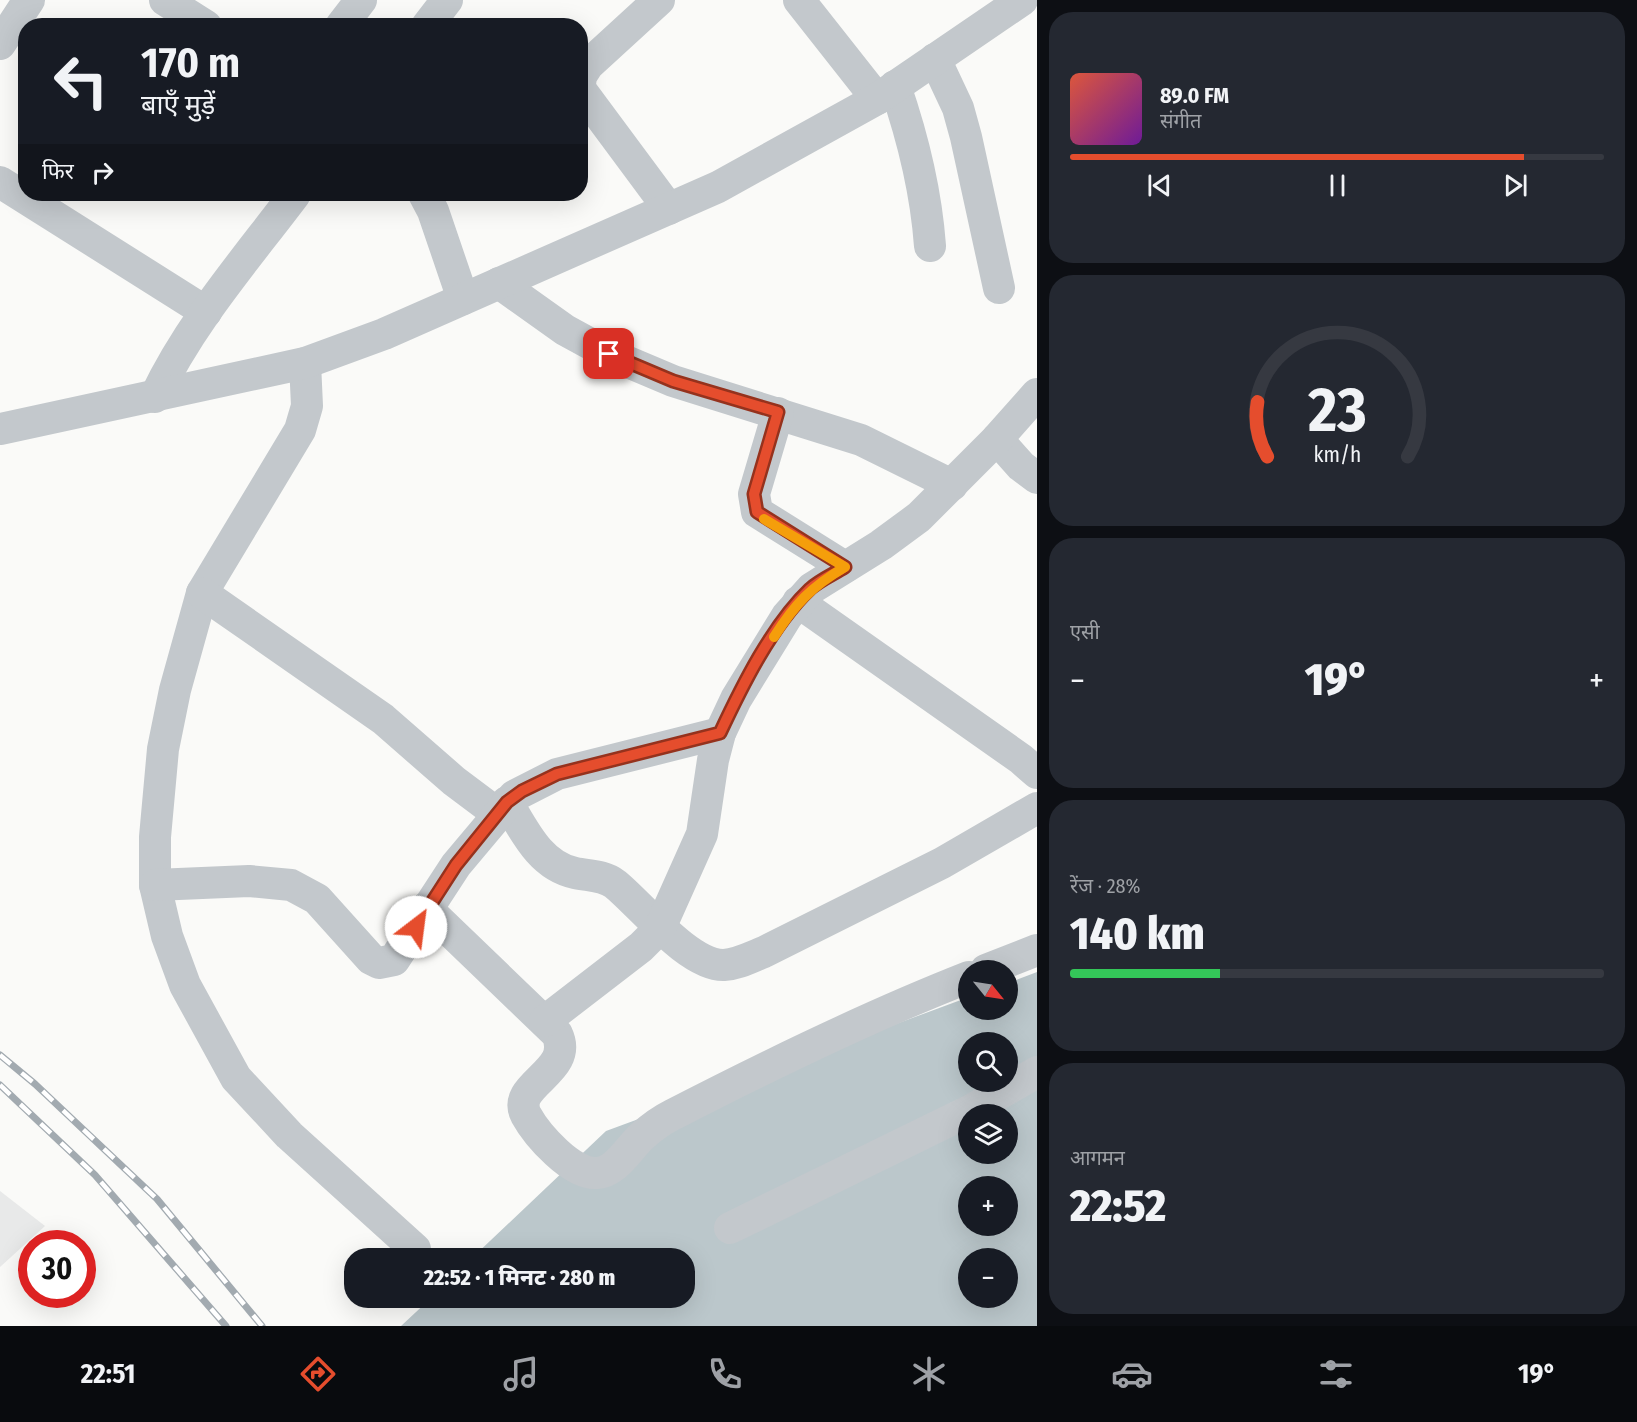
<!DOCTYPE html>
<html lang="hi">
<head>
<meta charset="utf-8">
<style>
	body { margin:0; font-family:"Fira Sans Condensed","Noto Sans Devanagari",sans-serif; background:#242831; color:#f1f3f6; height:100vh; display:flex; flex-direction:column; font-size:22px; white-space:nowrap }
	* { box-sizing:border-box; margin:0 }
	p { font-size:20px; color:#9ea1a6 }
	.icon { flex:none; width:33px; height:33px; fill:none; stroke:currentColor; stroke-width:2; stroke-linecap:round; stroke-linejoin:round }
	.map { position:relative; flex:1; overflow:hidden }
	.drawer { display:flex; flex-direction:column; gap:12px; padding:12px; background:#0d0f14; width:600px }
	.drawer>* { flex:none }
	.hud { position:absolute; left:18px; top:18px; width:570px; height:183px; border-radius:24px; box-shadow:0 6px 24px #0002; background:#171b24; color:#f1f3f6; overflow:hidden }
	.needle { width:39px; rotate:120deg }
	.buttons { position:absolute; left:958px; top:960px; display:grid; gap:12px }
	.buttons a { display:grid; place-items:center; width:60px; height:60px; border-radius:50%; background:#171b24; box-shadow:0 6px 24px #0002; font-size:30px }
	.speed { position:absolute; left:18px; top:1230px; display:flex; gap:12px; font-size:30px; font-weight:700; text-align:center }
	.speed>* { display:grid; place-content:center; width:78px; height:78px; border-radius:50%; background:#171b24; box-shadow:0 6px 24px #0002; line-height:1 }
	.speed .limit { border:9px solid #d22; background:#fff; color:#111 }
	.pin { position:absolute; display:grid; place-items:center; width:51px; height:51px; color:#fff; margin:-26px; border-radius:12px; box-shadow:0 3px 9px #0006 }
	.me { position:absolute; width:66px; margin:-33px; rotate:30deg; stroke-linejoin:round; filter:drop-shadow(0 0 4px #0008) }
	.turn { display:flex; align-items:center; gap:21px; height:126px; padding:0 24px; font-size:27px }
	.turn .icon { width:78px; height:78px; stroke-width:2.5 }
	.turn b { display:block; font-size:42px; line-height:51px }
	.then { display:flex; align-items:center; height:57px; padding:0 24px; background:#0003; gap:12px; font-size:22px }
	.big { font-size:45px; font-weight:800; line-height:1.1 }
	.drawer .widget { flex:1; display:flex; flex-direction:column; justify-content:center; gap:9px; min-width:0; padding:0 21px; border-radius:24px; background:#242831 }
	.drawer .dial { align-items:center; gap:0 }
	.dial svg { height:156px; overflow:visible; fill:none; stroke:#363941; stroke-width:7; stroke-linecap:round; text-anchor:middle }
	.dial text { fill:#f1f3f6; stroke:none }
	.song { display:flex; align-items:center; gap:18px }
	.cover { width:72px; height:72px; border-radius:9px; background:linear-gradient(135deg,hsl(10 70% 55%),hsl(280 70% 35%)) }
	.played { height:6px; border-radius:3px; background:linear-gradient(90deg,#e54d2d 85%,#363941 85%) }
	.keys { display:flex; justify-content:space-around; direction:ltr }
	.heat { display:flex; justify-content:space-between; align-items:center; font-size:33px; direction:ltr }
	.charge { height:9px; border-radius:4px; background:linear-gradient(90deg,#34c759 28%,#363941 0) }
	.trip { position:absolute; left:344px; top:1248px; width:351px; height:60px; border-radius:24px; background:#171b24; box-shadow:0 6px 24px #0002; font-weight:800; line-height:60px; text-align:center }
	.tab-bar { display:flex; height:96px; justify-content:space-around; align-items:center; background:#090b0e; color:#9ea1a6 }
	.tab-bar .icon { width:42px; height:42px }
	.tab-bar .current { color:#e54d2d }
	.tab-bar b { font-size:27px; color:#f1f3f6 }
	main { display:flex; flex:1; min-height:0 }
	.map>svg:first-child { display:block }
	.built { fill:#e8e9e9 }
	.water { fill:#bbc7cb; fill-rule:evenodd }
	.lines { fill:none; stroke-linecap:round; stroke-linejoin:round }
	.minor { stroke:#c3c8cc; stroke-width:32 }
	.rail-casing { stroke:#a2aab0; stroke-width:7 }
	.rail { stroke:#fff; stroke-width:4.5; stroke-dasharray:14; stroke-linecap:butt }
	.route-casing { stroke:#95321d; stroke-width:15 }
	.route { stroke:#e54d2d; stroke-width:10 }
	.slow { stroke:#f59e0b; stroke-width:10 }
</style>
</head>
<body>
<main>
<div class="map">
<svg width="1037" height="1326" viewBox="0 0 1037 1326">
	<rect width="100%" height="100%" fill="#fafaf8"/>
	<path class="built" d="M 0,1191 L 45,1226 L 0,1267 Z"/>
	<path class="water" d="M 1037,972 L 1037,1326 L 401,1326 L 431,1298 L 684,1298 L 684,1258 L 472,1258 L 606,1131 L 969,997 L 969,1010 L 1008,1010 L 1008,983 ZM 969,1042 L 1008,1042 L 1008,1082 L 969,1082 ZM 969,1114 L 1008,1114 L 1008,1154 L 969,1154 ZM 969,1186 L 1008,1186 L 1008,1226 L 969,1226 ZM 969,1258 L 1008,1258 L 1008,1298 L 969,1298 Z"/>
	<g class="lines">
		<g class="minor">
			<path d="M 165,0 L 206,26"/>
			<path d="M 799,0 L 877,99"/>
			<path d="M 341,26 L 361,0"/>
			<path d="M 427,26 L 447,0"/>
			<path d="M 0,44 L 29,0"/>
			<path d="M 935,59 L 958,108 L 966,137 L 999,288"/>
			<path d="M 580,84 L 581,76 L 588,65 L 659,0"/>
			<path d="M 895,86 C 913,138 926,191 930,246"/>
			<path d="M 580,89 L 669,209"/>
			<path d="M 0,182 L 206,312"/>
			<path d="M 424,194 L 433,211 L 463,299"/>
			<path d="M 499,283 L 565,330 L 609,354 L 673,381 L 861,440 L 952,485"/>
			<path d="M 305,363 L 307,406 L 300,430 L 202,593 L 175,690 L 163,749 L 155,837 L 155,885 L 167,936 L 185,985 L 236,1078 L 289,1135 L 415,1249"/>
			<path d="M 155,397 C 190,323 246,259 295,194"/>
			<path d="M 778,413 L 754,494 L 757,512 L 845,567"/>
			<path d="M 0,429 L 305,363 L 384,334 L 718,187 L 877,99 L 1022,0"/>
			<path d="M 997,439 L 1021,466 L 1037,478"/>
			<path d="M 202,593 L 383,719 L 454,781 L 498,814"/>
			<path d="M 798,602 L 1021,759 L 1037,773"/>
			<path d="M 507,802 C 524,830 540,866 575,873 C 589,876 603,875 615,884 C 641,905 689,966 724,965 C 739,964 751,957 764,952 L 942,863 L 1037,808"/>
			<path d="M 155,885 L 249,881 L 291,885 L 317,899 L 371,959 L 379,963 L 394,960 L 456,865 L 514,796 L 557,774 L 720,733"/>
			<path d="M 426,908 L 557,1034 C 575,1072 510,1084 526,1115 C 537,1135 572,1175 597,1173 C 616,1172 629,1148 642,1136 C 651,1128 660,1121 672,1115 C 769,1065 867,1017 969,977"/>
			<path d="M 986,970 L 1037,950"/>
			<path d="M 545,1021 L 641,947 L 660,928 L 702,834 L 713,760 L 720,733 L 736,699 L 787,616 L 812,588 L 881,545 L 919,517 L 997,439 L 1037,394"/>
			<path d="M 730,1228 L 971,1110 L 1037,1072"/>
		</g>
		<g class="rail-casing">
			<g id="rail">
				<path d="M 0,1055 L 35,1084 L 157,1199 L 262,1326"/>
				<path d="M 0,1085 L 95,1175 L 226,1326"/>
			</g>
		</g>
		<use href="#rail" class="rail"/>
	</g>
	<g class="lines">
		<g class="route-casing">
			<path id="route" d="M 416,927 L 456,865 L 507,802 L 522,791 L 557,774 L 720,733 C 742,686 772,625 810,589 C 820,580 834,574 845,567 L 757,512 L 754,494 L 778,412 L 673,381 L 609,354"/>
		</g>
		<use href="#route" class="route"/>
		<path class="slow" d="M 764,519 L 845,567 C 811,587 795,604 774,637"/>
	</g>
</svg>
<div class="buttons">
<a><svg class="needle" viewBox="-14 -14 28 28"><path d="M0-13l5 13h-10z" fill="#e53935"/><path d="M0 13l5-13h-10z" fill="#9ea1a6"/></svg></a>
<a><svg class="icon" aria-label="search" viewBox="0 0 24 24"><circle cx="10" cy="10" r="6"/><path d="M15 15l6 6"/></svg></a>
<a><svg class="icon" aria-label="layers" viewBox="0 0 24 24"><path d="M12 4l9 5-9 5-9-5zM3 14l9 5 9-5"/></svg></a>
<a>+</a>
<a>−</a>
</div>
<div class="speed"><div class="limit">30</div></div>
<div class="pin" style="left:609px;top:354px;background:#d93025"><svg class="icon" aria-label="arrive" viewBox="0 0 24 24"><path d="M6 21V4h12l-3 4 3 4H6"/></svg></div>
<svg class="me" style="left:416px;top:927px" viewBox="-20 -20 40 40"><circle r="19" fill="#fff"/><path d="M0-13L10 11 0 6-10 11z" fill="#e54d2d"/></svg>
<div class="trip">22:52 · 1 मिनट · 280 m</div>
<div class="hud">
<div class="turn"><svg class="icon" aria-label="left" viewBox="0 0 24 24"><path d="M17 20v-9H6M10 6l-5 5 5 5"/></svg><div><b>170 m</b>बाएँ मुड़ें</div></div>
<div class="then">फिर<svg class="icon" aria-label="right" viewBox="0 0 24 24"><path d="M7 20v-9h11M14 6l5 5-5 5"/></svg></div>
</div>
</div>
<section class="drawer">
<div class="widget">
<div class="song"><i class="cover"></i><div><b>89.0 FM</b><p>संगीत</p></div></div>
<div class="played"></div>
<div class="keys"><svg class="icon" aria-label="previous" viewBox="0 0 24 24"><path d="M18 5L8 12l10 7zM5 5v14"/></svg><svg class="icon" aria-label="pause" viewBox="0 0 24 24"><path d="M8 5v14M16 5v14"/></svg><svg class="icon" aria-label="next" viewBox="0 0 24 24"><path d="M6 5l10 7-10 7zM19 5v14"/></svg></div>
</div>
<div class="widget dial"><svg viewBox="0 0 100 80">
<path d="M14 69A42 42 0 1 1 86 69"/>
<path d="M14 69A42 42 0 0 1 9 41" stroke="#e54d2d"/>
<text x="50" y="56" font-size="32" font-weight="700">23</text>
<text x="50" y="72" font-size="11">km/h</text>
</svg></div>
<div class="widget"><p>एसी</p>
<div class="heat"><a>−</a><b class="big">19°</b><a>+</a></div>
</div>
<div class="widget"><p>रेंज · 28%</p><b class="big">140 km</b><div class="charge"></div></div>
<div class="widget"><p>आगमन</p><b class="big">22:52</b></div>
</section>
</main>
<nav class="tab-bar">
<b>22:51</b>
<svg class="icon current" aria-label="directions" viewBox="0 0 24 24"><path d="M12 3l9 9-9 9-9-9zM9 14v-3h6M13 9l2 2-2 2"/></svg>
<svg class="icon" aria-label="music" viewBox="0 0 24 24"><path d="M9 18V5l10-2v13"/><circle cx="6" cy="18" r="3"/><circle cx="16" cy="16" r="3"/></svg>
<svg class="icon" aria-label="phone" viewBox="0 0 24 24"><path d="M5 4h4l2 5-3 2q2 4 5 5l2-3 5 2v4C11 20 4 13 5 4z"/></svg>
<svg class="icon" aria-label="climate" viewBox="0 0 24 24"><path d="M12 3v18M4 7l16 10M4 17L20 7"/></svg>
<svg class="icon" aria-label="car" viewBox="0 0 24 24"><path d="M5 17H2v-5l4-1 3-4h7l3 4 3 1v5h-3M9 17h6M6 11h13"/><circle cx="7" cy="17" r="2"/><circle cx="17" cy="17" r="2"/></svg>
<svg class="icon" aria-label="filters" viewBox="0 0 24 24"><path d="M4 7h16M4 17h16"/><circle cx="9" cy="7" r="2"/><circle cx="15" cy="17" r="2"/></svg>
<b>19°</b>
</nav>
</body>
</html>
